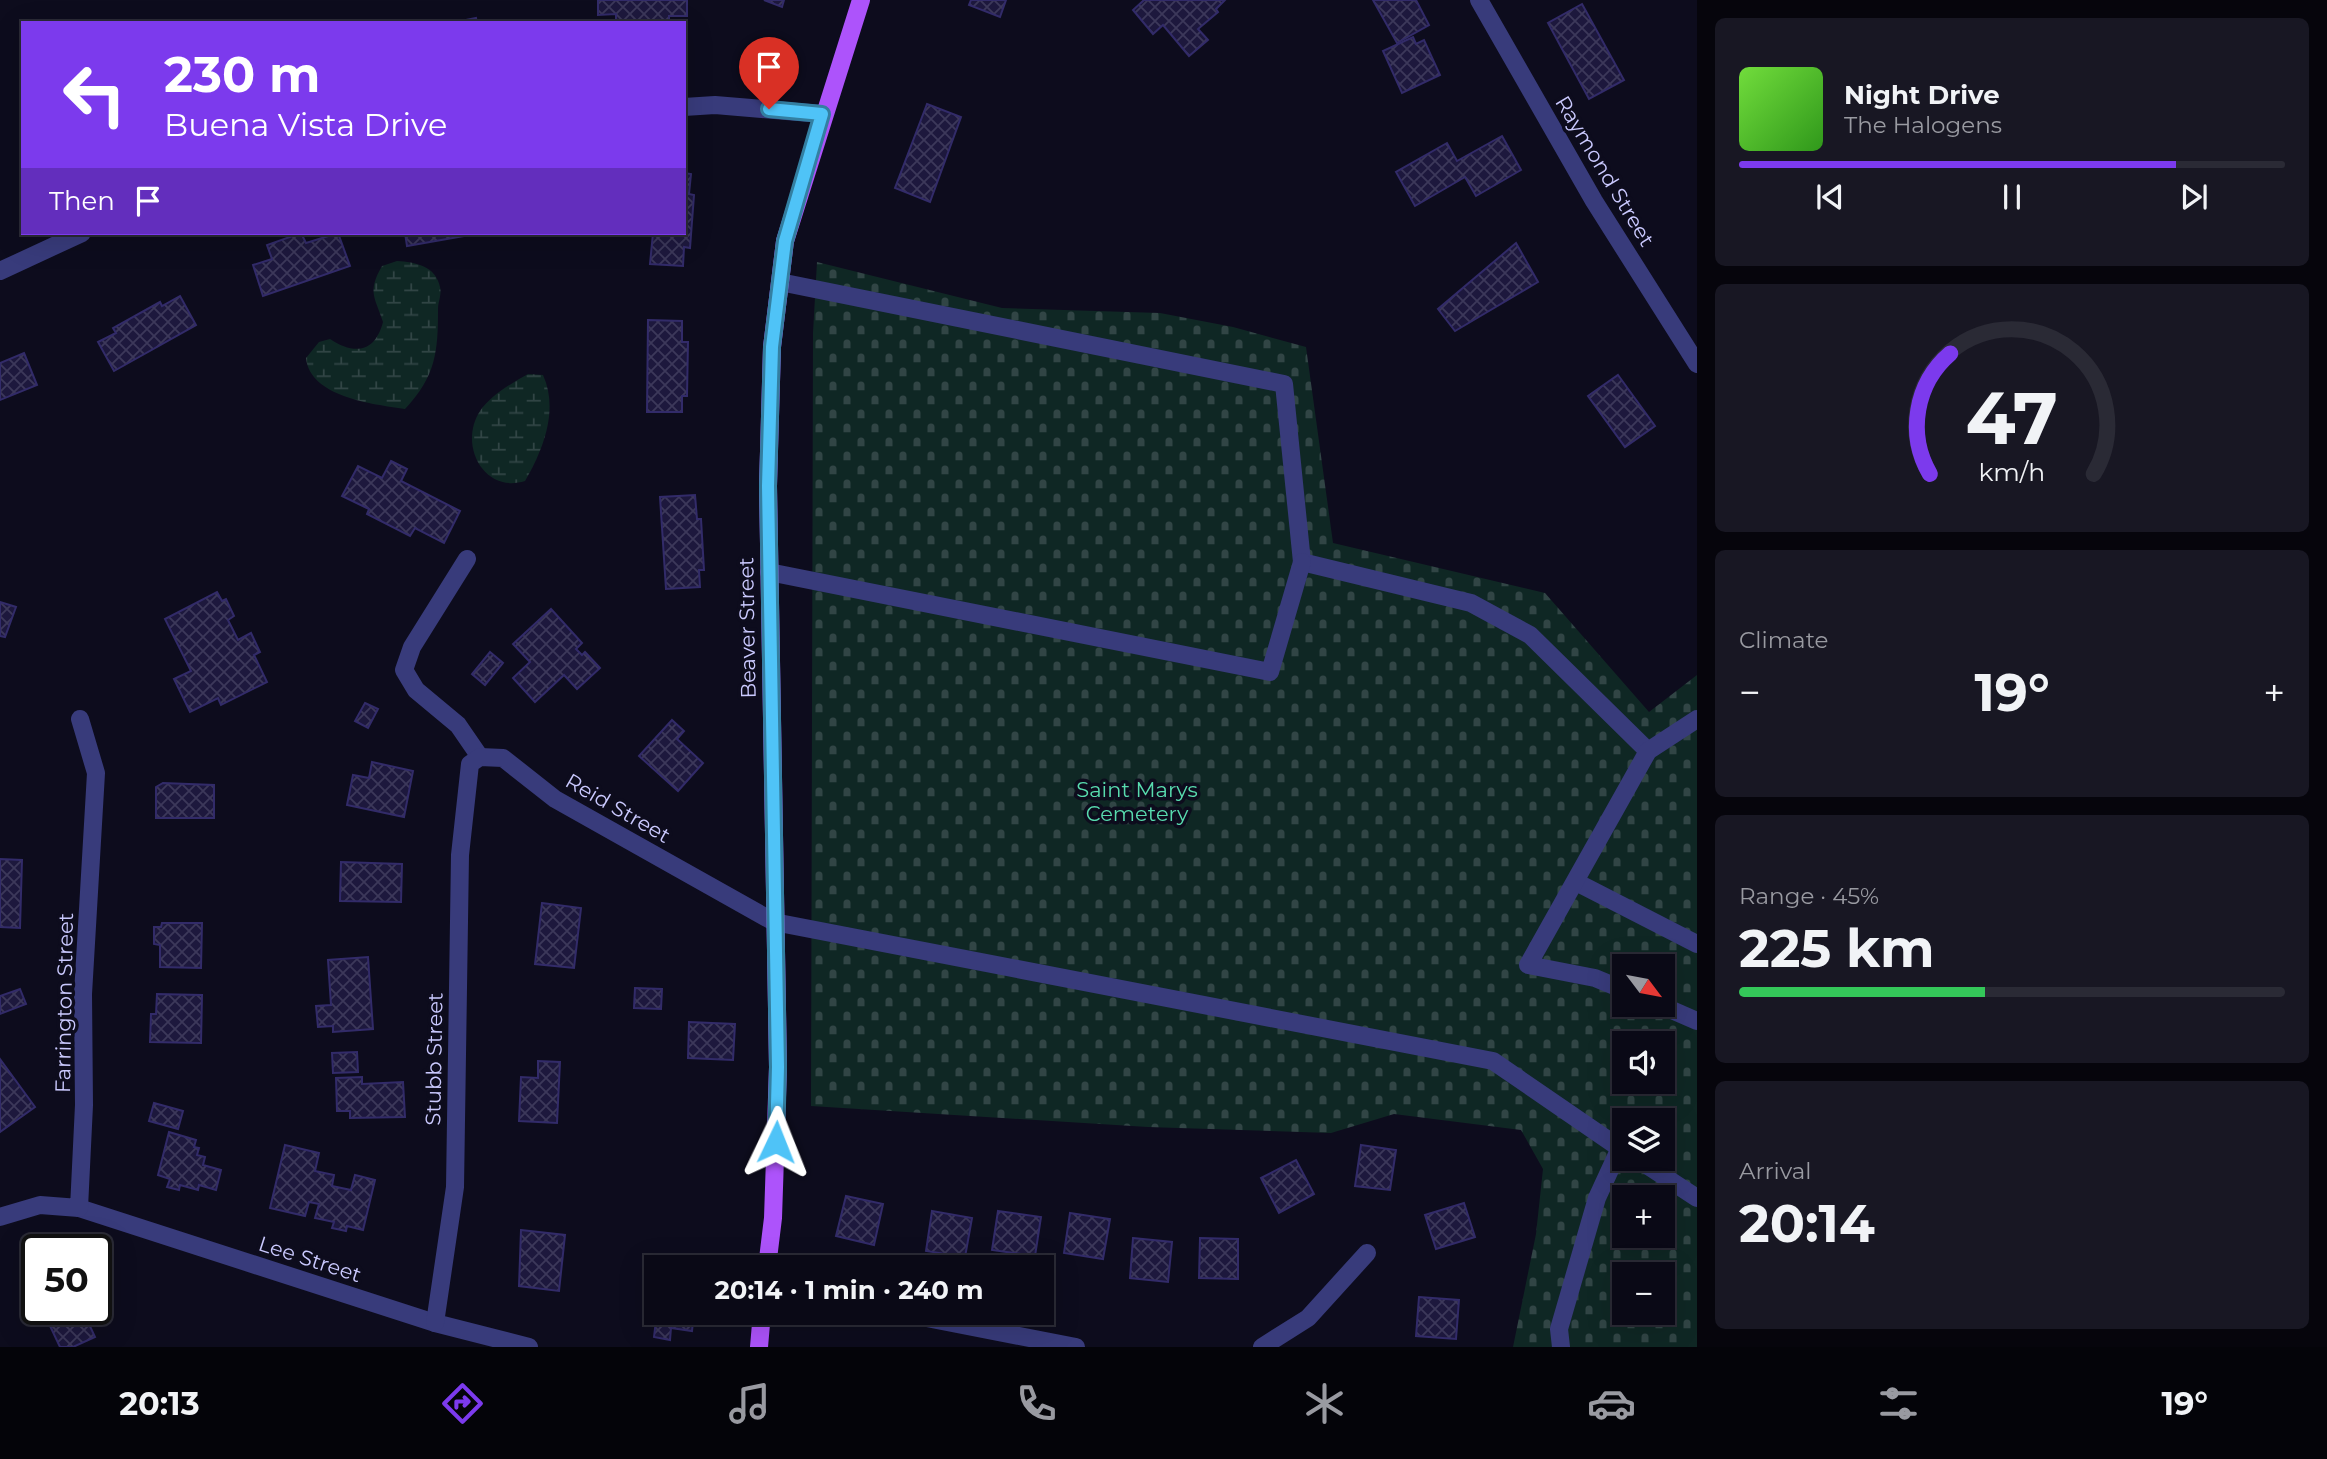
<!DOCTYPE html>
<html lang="en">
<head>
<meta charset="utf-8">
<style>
	body { margin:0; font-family:Montserrat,sans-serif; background:#181723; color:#f1f3f6; height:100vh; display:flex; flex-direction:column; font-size:26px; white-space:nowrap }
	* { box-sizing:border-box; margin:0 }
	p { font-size:23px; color:#999aa1 }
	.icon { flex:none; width:38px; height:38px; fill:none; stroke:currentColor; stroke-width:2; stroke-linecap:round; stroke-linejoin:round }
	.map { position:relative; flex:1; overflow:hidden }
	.sheet { display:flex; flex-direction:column; gap:18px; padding:18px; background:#06050c; width:630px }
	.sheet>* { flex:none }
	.top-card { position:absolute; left:21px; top:21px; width:665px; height:214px; border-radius:0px; box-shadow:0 7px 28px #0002,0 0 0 2px #2a2a35; background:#7c3aed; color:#fff; overflow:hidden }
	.needle { width:46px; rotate:122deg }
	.fabs { position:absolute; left:1612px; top:954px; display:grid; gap:14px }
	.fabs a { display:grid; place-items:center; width:63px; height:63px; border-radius:0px; background:#0a0916; box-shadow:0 7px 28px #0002,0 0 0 2px #2a2a35; font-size:35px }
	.speed { position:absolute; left:21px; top:1234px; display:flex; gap:14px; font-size:35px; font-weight:700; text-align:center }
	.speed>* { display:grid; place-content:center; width:91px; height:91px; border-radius:50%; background:#0a0916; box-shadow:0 7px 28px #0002,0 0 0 2px #2a2a35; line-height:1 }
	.speed .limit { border:4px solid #111; border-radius:10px; background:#fff; color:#111 }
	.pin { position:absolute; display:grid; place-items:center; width:60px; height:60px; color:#fff; margin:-72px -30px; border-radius:50% 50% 50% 0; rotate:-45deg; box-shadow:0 0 7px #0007 }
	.pin .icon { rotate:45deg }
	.me { position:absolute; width:77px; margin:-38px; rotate:2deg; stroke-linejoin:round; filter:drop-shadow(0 0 5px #0008) }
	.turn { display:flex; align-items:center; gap:24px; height:147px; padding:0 28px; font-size:32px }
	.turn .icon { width:91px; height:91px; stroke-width:2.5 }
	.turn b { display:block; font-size:49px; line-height:60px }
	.then { display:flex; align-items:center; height:66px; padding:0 28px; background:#0003; gap:14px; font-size:26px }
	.big { font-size:52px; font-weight:700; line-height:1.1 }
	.sheet .card { flex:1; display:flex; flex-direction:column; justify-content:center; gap:10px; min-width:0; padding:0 24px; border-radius:10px; background:#181723 }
	.sheet .dial { align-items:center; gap:0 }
	.dial svg { height:182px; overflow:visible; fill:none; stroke:#2a2a35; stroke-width:7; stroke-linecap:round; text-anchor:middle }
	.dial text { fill:#f1f3f6; stroke:none }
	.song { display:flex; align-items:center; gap:21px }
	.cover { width:84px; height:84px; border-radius:10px; background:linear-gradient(135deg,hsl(100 70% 55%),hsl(110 70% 35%)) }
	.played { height:7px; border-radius:4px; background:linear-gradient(90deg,#7c3aed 80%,#2a2a35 80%) }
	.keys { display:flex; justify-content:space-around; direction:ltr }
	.heat { display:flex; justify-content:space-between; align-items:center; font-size:38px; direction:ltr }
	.charge { height:10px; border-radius:5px; background:linear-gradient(90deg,#34c759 45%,#2a2a35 0) }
	.trip { position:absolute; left:644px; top:1255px; width:410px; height:70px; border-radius:0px; background:#0a0916; box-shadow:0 7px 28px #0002,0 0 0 2px #2a2a35; font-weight:700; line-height:70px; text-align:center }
	.menu { display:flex; height:112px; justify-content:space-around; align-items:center; background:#040409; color:#999aa1 }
	.menu .icon { width:49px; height:49px }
	.menu .active { color:#7c3aed }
	.menu b { font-size:32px; color:#f1f3f6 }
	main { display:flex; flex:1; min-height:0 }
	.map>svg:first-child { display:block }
	.wetland { fill:url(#wetland-marsh) }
	.cemetery { fill:url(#cemetery-stones); fill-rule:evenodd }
	.building { fill:url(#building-cross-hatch); stroke:#322b69; stroke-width:2 }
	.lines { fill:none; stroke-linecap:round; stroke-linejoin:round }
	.minor { stroke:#383b7b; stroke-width:18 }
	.major { stroke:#ad53fb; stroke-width:18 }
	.route-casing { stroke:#337fa1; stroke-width:18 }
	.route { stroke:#4fc3f7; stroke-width:12 }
	.labels { text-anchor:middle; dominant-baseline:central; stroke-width:7; stroke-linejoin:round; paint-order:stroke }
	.street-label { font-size:21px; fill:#cac9fe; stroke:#0d0c1d }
	.park-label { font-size:21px; fill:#58dbae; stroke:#0d0c1d }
</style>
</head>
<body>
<main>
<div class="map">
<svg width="1697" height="1347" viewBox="0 0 1697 1347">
	<defs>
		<pattern id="wetland-marsh" width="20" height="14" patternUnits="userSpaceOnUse" patternTransform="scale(1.75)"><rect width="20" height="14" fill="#0f2724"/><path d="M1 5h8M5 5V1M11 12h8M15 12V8" fill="none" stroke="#314545"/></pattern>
		<pattern id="cemetery-stones" width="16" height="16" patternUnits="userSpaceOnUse" patternTransform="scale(1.75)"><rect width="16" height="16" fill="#0f2724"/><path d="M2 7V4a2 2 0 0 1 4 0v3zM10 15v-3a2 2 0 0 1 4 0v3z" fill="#314545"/></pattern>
		<pattern id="building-cross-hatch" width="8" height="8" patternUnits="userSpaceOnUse" patternTransform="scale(1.75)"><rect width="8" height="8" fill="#1d183d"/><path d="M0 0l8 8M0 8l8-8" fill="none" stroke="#3c385a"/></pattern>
	</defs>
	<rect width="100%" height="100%" fill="#0d0c1d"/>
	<g class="wetland">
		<path d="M 397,261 C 415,262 436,266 440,287 C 442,294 438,302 438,309 C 438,352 436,376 405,409 C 372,404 310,397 306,358 L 319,342 L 330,339 C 354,355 375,353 383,322 C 375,297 367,292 382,266 Z"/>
		<path d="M 528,374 L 543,375 C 559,410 543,450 525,481 C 484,494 458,445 480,411 C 491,395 512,383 528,374 Z"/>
	</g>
	<path class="cemetery" d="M 817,262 L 1002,308 L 1160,313 L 1233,327 L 1306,347 L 1333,543 L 1545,593 L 1649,712 L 1697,675 L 1697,1347 L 1513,1347 L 1536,1234 L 1543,1169 L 1521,1130 L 1394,1114 L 1331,1133 L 1148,1127 L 811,1106 L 813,333 ZM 1624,966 L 1662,966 L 1662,1004 L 1624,1004 ZM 1624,1043 L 1662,1043 L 1662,1082 L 1624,1082 ZM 1624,1120 L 1662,1120 L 1662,1158 L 1624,1158 ZM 1624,1197 L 1662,1197 L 1662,1236 L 1624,1236 ZM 1624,1274 L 1662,1274 L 1662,1312 L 1624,1312 Z"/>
	<g class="building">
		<path d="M 598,0 L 687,0 L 687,16 L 669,16 L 669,22 L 616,22 L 616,14 L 598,15 Z"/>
		<path d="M 764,0 L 784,0 L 782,7 Z"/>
		<path d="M 971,0 L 1006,0 L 1000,17 L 969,5 Z"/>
		<path d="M 1144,0 L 1225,0 L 1216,9 L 1218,12 L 1198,29 L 1208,40 L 1189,56 L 1163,25 L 1153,34 L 1133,10 Z"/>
		<path d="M 1373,0 L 1416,0 L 1429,25 L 1397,43 Z"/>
		<path d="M 1582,4 L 1624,80 L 1589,99 L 1548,23 Z"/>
		<path d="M 476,18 L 477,23 L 451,23 Z"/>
		<path d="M 1413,37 L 1416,44 L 1424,40 L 1440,75 L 1402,93 L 1383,51 Z"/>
		<path d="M 927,104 L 961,117 L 930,202 L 895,188 Z"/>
		<path d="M 1502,136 L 1521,170 L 1476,196 L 1465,177 L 1415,206 L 1396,172 L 1447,143 L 1457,161 Z"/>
		<path d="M 684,173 L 691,174 L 689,194 L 694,195 L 690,248 L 684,247 L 683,266 L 650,264 L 653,233 L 684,233 Z"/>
		<path d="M 301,233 L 306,243 L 338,233 L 350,266 L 263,296 L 253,265 L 272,259 L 267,245 Z"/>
		<path d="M 405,233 L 481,233 L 407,246 Z"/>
		<path d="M 1516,243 L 1538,282 L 1455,331 L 1438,309 Z"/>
		<path d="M 180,296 L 196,325 L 114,371 L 98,342 L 116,333 L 113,328 L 160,302 L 162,306 Z"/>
		<path d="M 648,320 L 682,321 L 682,342 L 688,342 L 687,396 L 682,396 L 682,412 L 647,412 Z"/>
		<path d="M 24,353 L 37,385 L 0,400 L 0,363 Z"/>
		<path d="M 1618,375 L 1655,426 L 1625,447 L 1588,396 Z"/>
		<path d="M 391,461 L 407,469 L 401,481 L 460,511 L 444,543 L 415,528 L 410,536 L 367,514 L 369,509 L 342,496 L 358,466 L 382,478 Z"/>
		<path d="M 695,495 L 697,519 L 701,519 L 704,570 L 699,570 L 700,587 L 666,589 L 660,497 Z"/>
		<path d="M 217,592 L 222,601 L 226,599 L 234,616 L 228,620 L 238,640 L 251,633 L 260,652 L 254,655 L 267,682 L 221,705 L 218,698 L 190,712 L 174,679 L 191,671 L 165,619 Z"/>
		<path d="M 0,602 L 16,607 L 5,637 L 0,636 Z"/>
		<path d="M 551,609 L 582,643 L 576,649 L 582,655 L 585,652 L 600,668 L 577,689 L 564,675 L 535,702 L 513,678 L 530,662 L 513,644 Z"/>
		<path d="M 490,652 L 503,663 L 485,685 L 472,674 Z"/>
		<path d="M 365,703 L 378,709 L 368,728 L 355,721 Z"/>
		<path d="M 672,720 L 684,731 L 677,739 L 703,763 L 678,791 L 639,756 Z"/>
		<path d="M 372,762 L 413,771 L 404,817 L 347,805 L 353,775 L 369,778 Z"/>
		<path d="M 163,783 L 214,785 L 214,818 L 156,818 L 156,787 Z"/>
		<path d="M 0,859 L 22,860 L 20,928 L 0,927 Z"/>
		<path d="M 341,862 L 402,864 L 401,902 L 340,901 Z"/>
		<path d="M 542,903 L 581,908 L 574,968 L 535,964 Z"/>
		<path d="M 162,923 L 202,923 L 201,968 L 160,967 L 160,945 L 154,944 L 154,927 L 161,927 Z"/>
		<path d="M 368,957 L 373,1029 L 333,1032 L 333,1026 L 318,1027 L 316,1006 L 331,1005 L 328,960 Z"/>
		<path d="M 635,988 L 662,989 L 661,1009 L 634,1008 Z"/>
		<path d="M 20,989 L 26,1004 L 0,1014 L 0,996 Z"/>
		<path d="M 157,994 L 202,995 L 201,1043 L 150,1042 L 151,1014 L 156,1014 Z"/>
		<path d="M 689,1022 L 735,1024 L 733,1060 L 688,1058 Z"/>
		<path d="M 357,1052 L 358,1072 L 333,1073 L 332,1053 Z"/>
		<path d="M 0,1059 L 35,1107 L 0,1132 Z"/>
		<path d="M 538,1061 L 560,1062 L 557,1123 L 519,1121 L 521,1077 L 538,1078 Z"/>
		<path d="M 362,1077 L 362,1084 L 403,1082 L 405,1117 L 350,1118 L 350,1111 L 337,1111 L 336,1078 Z"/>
		<path d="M 154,1103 L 183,1111 L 178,1129 L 149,1121 Z"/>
		<path d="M 169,1132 L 196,1140 L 194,1147 L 199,1148 L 197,1155 L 205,1157 L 203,1165 L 221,1170 L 216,1190 L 199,1185 L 198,1190 L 180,1185 L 179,1190 L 167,1187 L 170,1179 L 158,1175 Z"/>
		<path d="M 285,1145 L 319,1153 L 315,1171 L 334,1175 L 332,1186 L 351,1190 L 355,1175 L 375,1180 L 363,1230 L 347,1226 L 346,1231 L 332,1228 L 334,1222 L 315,1218 L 319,1204 L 309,1202 L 305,1216 L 270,1208 Z"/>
		<path d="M 1361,1145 L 1396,1150 L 1390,1190 L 1355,1186 Z"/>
		<path d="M 1296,1160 L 1314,1194 L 1279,1213 L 1261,1178 Z"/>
		<path d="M 846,1196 L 883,1204 L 874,1245 L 836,1236 Z"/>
		<path d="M 1464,1203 L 1475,1237 L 1436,1249 L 1425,1215 Z"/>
		<path d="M 932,1211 L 972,1218 L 965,1257 L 926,1251 Z"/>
		<path d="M 998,1211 L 1041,1217 L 1035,1256 L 992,1250 Z"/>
		<path d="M 1070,1213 L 1110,1219 L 1103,1259 L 1064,1253 Z"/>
		<path d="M 521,1230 L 565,1235 L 559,1291 L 519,1286 Z"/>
		<path d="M 1133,1238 L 1172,1242 L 1168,1282 L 1130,1278 Z"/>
		<path d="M 1200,1238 L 1238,1239 L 1238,1279 L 1199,1278 Z"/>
		<path d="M 37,1266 L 37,1297 L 25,1271 Z"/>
		<path d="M 1419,1297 L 1459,1300 L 1456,1339 L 1416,1336 Z"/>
		<path d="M 42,1309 L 82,1309 L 95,1337 L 73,1347 L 60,1347 Z"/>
		<path d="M 657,1312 L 694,1312 L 692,1331 L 671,1328 L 670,1340 L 654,1337 Z"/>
	</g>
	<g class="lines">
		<g class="minor">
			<path d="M 1479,0 L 1594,201 L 1697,364"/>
			<path d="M 684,107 L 715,105 L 822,114"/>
			<path d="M 0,271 L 82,233"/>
			<path d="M 780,282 L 1284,384 L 1302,562 L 1471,603 L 1530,635 L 1648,751"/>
			<path d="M 467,559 L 412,647 L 404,670 L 416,690 L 458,725 L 480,757"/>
			<path d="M 769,572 L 1270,672 L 1302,562"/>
			<path d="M 1576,882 L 1697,944"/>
			<path d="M 1624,990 L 1595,978 L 1528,965 L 1648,751 L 1697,719"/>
			<path d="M 1658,1004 L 1697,1021"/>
			<path d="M 1636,1158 L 1697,1198"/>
			<path d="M 79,1208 L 435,1323 L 529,1347"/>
			<path d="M 0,1217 L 40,1205 L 79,1208 L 84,1105 L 83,994 L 96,773 L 80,719"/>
			<path d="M 896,1312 L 1076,1347"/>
			<path d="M 435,1323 L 455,1187 L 460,855 L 470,764 L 480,757 L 503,758 L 555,799 L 774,922 L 1493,1061 L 1624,1151"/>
			<path d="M 1262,1347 L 1308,1318 L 1367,1253"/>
			<path d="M 1561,1347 L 1559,1329 L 1597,1198 L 1620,1148"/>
		</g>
		<g class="major">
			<path d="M 767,1267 L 773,1218 L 778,1067 L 768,486 L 772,347 L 785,241 L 861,0"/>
			<path d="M 759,1347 L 762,1312"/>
		</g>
	</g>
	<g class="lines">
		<g class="route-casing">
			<path id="route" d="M 769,109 L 822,114 L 785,241 L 772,347 L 768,486 L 778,1067 L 776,1142"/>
		</g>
		<use href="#route" class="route"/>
	</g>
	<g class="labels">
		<g class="street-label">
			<text transform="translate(1605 171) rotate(59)">Raymond Street</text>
			<text transform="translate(747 628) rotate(-91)">Beaver Street</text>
			<text transform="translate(618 808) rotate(30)">Reid Street</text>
			<text transform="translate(64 1003) rotate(-89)">Farrington Street</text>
			<text transform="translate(434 1059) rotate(-89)">Stubb Street</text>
			<text transform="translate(310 1259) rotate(18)">Lee Street</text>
		</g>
		<g class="park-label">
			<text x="1137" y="789">Saint Marys<tspan x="1137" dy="24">Cemetery</tspan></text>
		</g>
	</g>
</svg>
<div class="fabs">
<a><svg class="needle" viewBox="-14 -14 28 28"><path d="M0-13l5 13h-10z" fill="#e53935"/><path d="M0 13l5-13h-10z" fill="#999aa1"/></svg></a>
<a><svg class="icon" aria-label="sound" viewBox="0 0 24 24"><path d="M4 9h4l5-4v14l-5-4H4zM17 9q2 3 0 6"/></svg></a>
<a><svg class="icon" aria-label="layers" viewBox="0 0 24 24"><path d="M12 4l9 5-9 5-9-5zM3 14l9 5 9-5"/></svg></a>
<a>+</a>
<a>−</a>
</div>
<div class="speed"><div class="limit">50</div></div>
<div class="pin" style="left:769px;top:109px;background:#d93025"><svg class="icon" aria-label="arrive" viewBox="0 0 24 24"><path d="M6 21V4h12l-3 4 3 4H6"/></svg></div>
<svg class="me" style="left:776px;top:1142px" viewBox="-20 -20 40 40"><path d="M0-17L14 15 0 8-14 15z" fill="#4fc3f7" stroke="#fff" stroke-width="4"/></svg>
<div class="trip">20:14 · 1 min · 240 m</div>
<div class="top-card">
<div class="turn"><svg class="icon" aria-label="left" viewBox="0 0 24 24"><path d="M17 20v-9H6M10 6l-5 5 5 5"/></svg><div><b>230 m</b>Buena Vista Drive</div></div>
<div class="then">Then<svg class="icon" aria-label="arrive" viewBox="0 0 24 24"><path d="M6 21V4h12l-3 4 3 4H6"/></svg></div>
</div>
</div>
<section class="sheet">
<div class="card">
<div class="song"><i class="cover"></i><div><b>Night Drive</b><p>The Halogens</p></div></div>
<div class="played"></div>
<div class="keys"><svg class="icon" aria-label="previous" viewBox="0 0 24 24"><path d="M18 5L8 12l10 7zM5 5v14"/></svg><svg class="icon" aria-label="pause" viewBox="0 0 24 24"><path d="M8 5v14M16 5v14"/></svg><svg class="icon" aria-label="next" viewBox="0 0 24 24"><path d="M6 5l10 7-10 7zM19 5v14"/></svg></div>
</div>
<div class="card dial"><svg viewBox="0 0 100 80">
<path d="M14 69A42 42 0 1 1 86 69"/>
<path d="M14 69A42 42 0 0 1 23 16" stroke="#7c3aed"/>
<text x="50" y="56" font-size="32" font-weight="700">47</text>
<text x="50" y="72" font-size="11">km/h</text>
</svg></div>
<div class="card"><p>Climate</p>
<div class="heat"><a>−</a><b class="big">19°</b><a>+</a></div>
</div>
<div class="card"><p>Range · 45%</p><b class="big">225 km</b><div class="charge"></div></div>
<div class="card"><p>Arrival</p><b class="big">20:14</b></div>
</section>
</main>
<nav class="menu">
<b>20:13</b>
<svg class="icon active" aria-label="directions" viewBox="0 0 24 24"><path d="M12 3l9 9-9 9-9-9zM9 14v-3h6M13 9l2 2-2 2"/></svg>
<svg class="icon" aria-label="music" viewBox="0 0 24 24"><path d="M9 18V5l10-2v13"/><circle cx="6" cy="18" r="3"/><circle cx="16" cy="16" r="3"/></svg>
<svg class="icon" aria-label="phone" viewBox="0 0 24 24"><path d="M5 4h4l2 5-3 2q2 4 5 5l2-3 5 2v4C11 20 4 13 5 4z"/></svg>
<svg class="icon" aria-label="climate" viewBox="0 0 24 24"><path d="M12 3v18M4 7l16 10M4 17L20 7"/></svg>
<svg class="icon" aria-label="car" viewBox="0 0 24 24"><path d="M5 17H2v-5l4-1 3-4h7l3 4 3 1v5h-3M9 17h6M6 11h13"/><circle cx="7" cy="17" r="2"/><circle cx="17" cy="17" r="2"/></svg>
<svg class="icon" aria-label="filters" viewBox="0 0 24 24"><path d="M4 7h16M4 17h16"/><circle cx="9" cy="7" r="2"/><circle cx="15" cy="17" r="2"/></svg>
<b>19°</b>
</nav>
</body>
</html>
